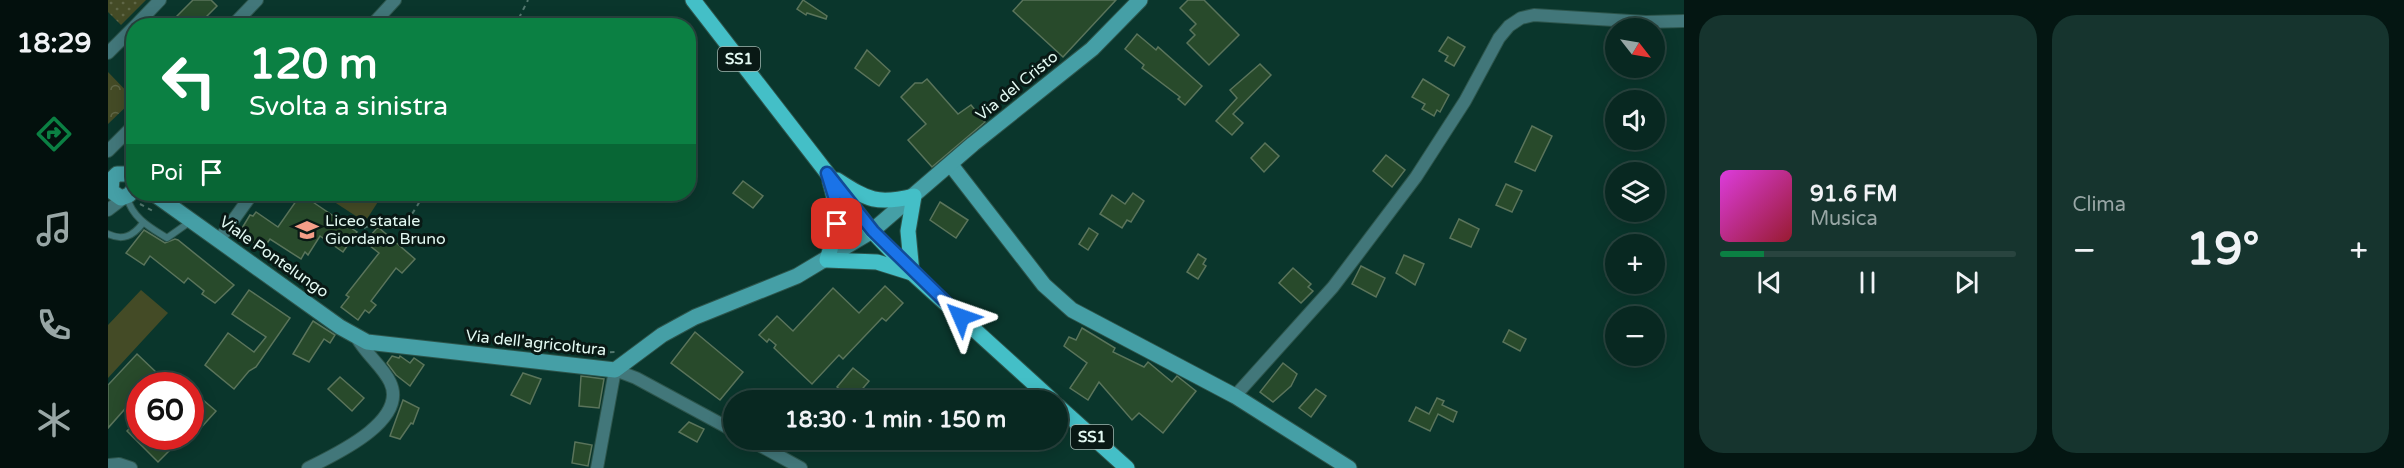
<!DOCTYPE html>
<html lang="it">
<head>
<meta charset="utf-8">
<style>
	body { margin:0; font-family:"Varela Round",sans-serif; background:#16342e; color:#f1f3f6; height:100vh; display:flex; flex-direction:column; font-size:22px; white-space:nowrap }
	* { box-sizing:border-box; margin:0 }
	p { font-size:20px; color:#98a6a5 }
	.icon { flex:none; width:33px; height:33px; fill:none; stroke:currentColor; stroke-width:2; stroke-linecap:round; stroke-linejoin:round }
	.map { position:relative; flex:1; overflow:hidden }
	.sheet { display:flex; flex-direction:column; gap:15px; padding:15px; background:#041612; width:720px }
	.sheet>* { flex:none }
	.hud { position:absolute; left:18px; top:18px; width:570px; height:183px; border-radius:24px; box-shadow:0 3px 15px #0003,0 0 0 2px #29443f; background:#0b8043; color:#fff; overflow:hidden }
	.needle { width:39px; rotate:121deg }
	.fabs { position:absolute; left:1497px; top:18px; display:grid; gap:12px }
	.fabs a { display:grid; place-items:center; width:60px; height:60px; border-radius:50%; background:#082821; box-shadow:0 3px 15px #0003,0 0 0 2px #29443f; font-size:30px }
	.speed { position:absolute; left:18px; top:372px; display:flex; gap:12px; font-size:30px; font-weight:700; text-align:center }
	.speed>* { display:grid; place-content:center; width:78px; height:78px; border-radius:50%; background:#082821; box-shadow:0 3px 15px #0003,0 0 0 2px #29443f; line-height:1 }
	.speed .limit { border:9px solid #d22; background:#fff; color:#111 }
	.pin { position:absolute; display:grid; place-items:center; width:51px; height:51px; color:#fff; margin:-26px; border-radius:12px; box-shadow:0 3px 9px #0006 }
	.me { position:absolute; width:66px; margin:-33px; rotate:313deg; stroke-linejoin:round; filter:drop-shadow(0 0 4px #0008) }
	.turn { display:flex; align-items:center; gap:21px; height:126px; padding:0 24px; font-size:27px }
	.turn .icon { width:78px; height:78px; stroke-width:2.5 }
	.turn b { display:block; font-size:42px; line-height:51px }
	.then { display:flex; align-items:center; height:57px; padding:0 24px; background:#0003; gap:12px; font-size:22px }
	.big { font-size:45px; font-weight:700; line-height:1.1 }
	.sheet .widget { flex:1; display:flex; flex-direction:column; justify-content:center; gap:9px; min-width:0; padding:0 21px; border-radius:24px; background:#16342e }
	.song { display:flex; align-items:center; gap:18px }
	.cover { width:72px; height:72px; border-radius:9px; background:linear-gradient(135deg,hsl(300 70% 55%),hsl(350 70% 35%)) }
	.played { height:6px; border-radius:3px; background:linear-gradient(90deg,#0b8043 15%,#29443f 15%) }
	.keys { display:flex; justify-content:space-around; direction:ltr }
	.heat { display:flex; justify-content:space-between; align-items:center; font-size:33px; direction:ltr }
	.sheet .tiles { flex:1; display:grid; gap:15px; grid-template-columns:repeat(2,1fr) }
	.trip { position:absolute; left:615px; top:390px; width:345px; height:60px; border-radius:30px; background:#082821; box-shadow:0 3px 15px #0003,0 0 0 2px #29443f; font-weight:700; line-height:60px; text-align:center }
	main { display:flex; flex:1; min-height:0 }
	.tab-bar { display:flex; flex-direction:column; width:108px; justify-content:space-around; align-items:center; background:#03100d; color:#98a6a5 }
	.tab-bar .icon { width:42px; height:42px }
	.tab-bar .selected { color:#0b8043 }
	.tab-bar b { font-size:27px; color:#f1f3f6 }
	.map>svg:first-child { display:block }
	.grass { fill:#444b26 }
	.forest { fill:url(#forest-crowns) }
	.garden { fill:url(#garden-dots) }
	.building { fill:#284a2b; stroke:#5a745b; stroke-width:1.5 }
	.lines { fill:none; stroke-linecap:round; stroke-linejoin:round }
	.lane-casing { stroke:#2d554c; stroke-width:8 }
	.street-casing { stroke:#2d554c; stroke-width:14 }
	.secondary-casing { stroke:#2d554c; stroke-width:17 }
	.primary-casing { stroke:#2d554c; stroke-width:17 }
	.path { stroke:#54786f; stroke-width:2; stroke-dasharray:4.5 4.5; stroke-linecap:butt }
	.lane { stroke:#42777a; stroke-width:6 }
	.street { stroke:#42777a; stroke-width:12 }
	.secondary { stroke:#459fa6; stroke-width:15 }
	.primary { stroke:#44bfc7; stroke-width:15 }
	.route-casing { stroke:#114b97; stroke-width:15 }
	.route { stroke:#1a73e8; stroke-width:10 }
	.labels { text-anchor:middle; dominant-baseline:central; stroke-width:6; stroke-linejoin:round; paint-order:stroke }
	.shield { fill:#091915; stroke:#a2b6b0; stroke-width:1.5 }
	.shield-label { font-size:15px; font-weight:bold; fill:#e3f9f2 }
	.street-label { font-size:16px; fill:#e3f9f2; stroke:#091915 }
	.poi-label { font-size:16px; fill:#e3f9f2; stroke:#091915; text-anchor:start }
</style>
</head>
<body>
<main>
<nav class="tab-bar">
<b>18:29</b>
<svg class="icon selected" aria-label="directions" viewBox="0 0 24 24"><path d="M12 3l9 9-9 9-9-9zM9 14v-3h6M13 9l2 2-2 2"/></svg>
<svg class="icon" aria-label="music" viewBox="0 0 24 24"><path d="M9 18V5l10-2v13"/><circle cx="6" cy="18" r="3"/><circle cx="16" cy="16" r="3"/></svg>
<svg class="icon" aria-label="phone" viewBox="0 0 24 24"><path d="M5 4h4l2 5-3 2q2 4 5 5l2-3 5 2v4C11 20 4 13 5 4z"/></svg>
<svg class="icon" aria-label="climate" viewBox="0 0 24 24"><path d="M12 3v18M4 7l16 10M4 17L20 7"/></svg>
</nav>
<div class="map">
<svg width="1576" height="468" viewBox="0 0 1576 468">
	<defs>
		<pattern id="forest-crowns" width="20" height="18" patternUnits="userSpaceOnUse" patternTransform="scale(1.5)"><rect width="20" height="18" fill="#444b26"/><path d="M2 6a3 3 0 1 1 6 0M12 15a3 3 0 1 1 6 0" fill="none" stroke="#5f6646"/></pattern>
		<pattern id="garden-dots" width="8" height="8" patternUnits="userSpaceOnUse" patternTransform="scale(1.5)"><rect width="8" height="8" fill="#444b26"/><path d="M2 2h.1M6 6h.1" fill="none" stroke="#5f6646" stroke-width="1.8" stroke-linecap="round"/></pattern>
	</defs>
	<rect width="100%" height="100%" fill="#0a362c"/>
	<g class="grass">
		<path d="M 214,194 L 275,194 L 257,222 Z"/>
		<path d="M 33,290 L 60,313 L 0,378 L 0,325 Z"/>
	</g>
	<path class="forest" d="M 0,72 L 26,99 L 0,124 Z"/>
	<path class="garden" d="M 0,0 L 38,0 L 13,25 L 0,12 Z"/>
	<g class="building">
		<path d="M 85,0 L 103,0 L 109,6 L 89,26 L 59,26 Z"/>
		<path d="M 695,0 L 719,16 L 718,19 L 699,13 L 698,15 L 689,9 Z"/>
		<path d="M 915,0 L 1008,0 L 955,57 L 905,11 Z"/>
		<path d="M 1080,0 L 1096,0 L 1131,35 L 1101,65 L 1079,43 L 1087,35 L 1082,30 L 1088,24 L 1072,8 Z"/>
		<path d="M 1029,34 L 1048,50 L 1050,47 L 1094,86 L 1077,105 L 1070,99 L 1072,97 L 1034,68 L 1036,65 L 1017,49 Z"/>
		<path d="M 1340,37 L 1357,47 L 1346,66 L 1337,61 L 1340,56 L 1331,51 Z"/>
		<path d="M 759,50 L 782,71 L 771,86 L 747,68 Z"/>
		<path d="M 1152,64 L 1163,75 L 1125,114 L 1135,123 L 1124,135 L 1108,121 L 1129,98 L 1122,90 Z"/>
		<path d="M 819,79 L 850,114 L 863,105 L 877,122 L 824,167 L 800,140 L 818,124 L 793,97 L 807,83 L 814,83 Z"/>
		<path d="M 1315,79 L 1341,95 L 1332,112 L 1329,110 L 1326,116 L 1314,109 L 1317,104 L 1304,97 Z"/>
		<path d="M 1424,126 L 1444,136 L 1427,171 L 1407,162 Z"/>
		<path d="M 1157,143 L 1171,156 L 1156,172 L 1143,158 Z"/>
		<path d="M 1278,155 L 1297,170 L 1284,187 L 1265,171 Z"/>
		<path d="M 635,181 L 655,196 L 645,208 L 625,193 Z"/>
		<path d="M 1398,184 L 1414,191 L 1404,212 L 1388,205 Z"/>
		<path d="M 1025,193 L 1036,201 L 1023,222 L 1019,220 L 1014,228 L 992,214 L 1004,195 L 1017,204 Z"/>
		<path d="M 193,194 L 249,232 L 235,252 L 212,236 L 200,255 L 197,252 L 193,259 L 162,239 L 155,249 L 131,233 L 142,215 L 145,216 L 148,212 L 170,227 Z"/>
		<path d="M 832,202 L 860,220 L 848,238 L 822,220 Z"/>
		<path d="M 1351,219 L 1371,229 L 1363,247 L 1342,238 Z"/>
		<path d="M 270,227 L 307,259 L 294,273 L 288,268 L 263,301 L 268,305 L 261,313 L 257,310 L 250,320 L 233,307 L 241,297 L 238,295 L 271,253 L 261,245 L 266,238 L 263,235 Z"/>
		<path d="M 981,228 L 990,234 L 980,250 L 971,244 Z"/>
		<path d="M 36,230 L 57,243 L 67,239 L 70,240 L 126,285 L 107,303 L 94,294 L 96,291 L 80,278 L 76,283 L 42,256 L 36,265 L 18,253 Z"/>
		<path d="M 1090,254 L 1098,259 L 1095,264 L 1098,266 L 1090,279 L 1079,272 Z"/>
		<path d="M 1296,255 L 1316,264 L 1307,285 L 1288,273 Z"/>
		<path d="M 1253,266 L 1277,278 L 1268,297 L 1244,284 Z"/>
		<path d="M 1185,268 L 1203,284 L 1200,287 L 1205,291 L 1193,303 L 1171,283 Z"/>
		<path d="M 777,286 L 795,303 L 778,321 L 774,318 L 735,359 L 731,355 L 704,384 L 666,348 L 668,345 L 661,339 L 659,342 L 651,335 L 669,316 L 685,331 L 725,288 L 751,313 Z"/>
		<path d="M 141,290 L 182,318 L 148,367 L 141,371 L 126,389 L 97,365 L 120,333 L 146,352 L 158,337 L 124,314 Z"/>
		<path d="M 205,321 L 227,335 L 222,343 L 216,339 L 201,362 L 185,354 Z"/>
		<path d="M 974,328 L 1007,348 L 1005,352 L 1036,367 L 1040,362 L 1064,382 L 1069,376 L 1088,391 L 1055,433 L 1031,413 L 1024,420 L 991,382 L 980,400 L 962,388 L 979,363 L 956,346 L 961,337 L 968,340 Z"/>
		<path d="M 1401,330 L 1418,339 L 1412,351 L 1395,342 Z"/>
		<path d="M 587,332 L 635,372 L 612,400 L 563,363 Z"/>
		<path d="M 29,354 L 49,373 L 38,386 L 32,386 L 32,392 L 0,428 L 0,385 Z"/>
		<path d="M 284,356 L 291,358 L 292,356 L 302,363 L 306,358 L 316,365 L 302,386 L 288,375 L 279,363 Z"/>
		<path d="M 1175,363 L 1189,374 L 1183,386 L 1165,402 L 1152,392 Z"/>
		<path d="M 745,368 L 761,381 L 745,400 L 729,387 Z"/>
		<path d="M 415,373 L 433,379 L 422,404 L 403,395 Z"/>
		<path d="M 473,376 L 496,379 L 491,408 L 471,406 Z"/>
		<path d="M 232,377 L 256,398 L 244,411 L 220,389 Z"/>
		<path d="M 1208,389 L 1218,396 L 1203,417 L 1191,408 Z"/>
		<path d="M 88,394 L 108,411 L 90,431 L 82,425 L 82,400 Z"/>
		<path d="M 1329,398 L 1336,401 L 1334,405 L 1349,412 L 1345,422 L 1330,414 L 1322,431 L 1301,421 L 1308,407 L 1321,414 Z"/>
		<path d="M 295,400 L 311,408 L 305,424 L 303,423 L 292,439 L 282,436 Z"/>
		<path d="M 32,418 L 32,436 L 49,436 L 62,450 L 50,462 L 19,431 Z"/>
		<path d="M 581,422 L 596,429 L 589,442 L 571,432 Z"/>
		<path d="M 467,442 L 484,445 L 480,466 L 464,463 Z"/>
	</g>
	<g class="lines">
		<g class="lane-casing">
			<g id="lane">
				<path d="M 19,197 C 24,218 43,228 59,238 L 83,221"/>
				<path d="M 0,234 C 15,241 25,236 35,223"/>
			</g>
		</g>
		<g class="street-casing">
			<g id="street">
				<path d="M 27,26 L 52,0"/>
				<path d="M 124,26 L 149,0"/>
				<path d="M 263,26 L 287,0"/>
				<path d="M 0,53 L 26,27"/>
				<path d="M 0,151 L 26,125"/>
				<path d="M 0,210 L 17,197"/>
				<path d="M 111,240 L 144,194"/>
				<path d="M 1127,396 L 1225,287 L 1308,177 L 1357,101 L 1391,38 L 1401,26 L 1413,18 L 1426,15 L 1538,22 L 1576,21"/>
				<path d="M 642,440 L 693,468"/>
				<path d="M 0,465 L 11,464 L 23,468"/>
				<path d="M 200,468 C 226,455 301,421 282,382 C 275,367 258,354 249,338"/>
				<path d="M 489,468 L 507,370 L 528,378 L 626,431"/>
			</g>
		</g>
		<g class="secondary-casing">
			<g id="secondary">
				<path d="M 843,165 L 936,285 L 964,310 L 1127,396 L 1241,468"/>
				<path d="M 16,174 L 9,174 L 4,179 L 3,191 L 13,198 L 21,195 L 26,189"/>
				<path d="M 46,194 L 232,327 L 259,342 L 507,370 L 554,335 L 587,317 L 689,276 L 764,231 L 865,144 L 984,49 L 1032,0"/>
			</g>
		</g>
		<g class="primary-casing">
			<g id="primary">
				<path d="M 585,0 L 764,231 L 804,273 L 944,400"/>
				<path d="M 729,180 C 760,200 769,205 806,196 L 800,231 L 804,273"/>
				<path d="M 722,182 C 732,215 729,228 719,260 L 769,262 L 804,273"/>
				<path d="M 950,406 L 1019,468"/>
			</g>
		</g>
		<g class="path">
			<path d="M 407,26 L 420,0"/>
			<path d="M 32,204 L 45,211 L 46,208"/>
			<path d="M 256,228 C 268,222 277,229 289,227 C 300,225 311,202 316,194"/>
			<path d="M 484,353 L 508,352"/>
		</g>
		<use href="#lane" class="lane"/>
		<use href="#street" class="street"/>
		<use href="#secondary" class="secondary"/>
		<use href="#primary" class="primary"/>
	</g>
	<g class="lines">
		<g class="route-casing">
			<path id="route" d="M 729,224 L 730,209 L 719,173 L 765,231 L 853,317"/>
		</g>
		<use href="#route" class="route"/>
	</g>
	<defs>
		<g id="school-bare" transform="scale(1.8)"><path d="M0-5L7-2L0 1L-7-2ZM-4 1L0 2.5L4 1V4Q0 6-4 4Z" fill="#f49e88" stroke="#091915" stroke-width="2.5" paint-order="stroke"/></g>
	</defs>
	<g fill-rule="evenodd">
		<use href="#school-bare" x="199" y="230"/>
	</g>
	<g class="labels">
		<g class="shield">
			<rect x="610" y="47" width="42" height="24" rx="4.5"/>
			<rect x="963" y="425" width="42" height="24" rx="4.5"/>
		</g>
		<g class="shield-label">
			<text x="631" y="59">SS1</text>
			<text x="984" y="437">SS1</text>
		</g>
		<g class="street-label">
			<text transform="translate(909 86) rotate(-39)">Via del Cristo</text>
			<text transform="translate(166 257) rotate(35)">Viale Pontelungo</text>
			<text transform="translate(428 343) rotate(6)">Via dell'agricoltura</text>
		</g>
		<g class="poi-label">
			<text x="217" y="221">Liceo statale<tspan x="217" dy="18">Giordano Bruno</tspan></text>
		</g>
	</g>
</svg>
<div class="fabs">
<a><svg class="needle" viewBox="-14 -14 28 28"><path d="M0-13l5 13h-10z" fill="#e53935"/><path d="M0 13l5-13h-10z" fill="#98a6a5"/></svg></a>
<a><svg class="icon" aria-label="sound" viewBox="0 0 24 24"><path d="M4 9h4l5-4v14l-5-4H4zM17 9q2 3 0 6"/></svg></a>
<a><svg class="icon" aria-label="layers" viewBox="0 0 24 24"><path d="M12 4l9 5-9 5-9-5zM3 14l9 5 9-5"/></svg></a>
<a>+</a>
<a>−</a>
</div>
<div class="speed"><div class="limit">60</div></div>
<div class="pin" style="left:729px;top:224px;background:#d93025"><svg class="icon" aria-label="arrive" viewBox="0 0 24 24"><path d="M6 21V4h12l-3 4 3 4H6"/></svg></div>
<svg class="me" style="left:853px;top:317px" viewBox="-20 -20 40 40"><path d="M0-17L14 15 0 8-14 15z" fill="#1a73e8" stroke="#fff" stroke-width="4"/></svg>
<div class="trip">18:30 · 1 min · 150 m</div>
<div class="hud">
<div class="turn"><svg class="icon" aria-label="left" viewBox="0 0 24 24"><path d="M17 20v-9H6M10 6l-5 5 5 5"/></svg><div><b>120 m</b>Svolta a sinistra</div></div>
<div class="then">Poi<svg class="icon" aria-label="arrive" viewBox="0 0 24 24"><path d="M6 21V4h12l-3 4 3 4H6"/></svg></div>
</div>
</div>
<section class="sheet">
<div class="tiles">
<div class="widget">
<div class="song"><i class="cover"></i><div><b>91.6 FM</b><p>Musica</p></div></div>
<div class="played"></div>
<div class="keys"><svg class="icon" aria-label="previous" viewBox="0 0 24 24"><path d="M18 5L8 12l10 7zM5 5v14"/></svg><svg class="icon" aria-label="pause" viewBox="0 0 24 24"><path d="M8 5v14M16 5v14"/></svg><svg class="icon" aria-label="next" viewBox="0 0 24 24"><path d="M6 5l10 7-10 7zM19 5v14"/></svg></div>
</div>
<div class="widget"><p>Clima</p>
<div class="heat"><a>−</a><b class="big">19°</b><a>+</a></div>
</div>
</div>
</section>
</main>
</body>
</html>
